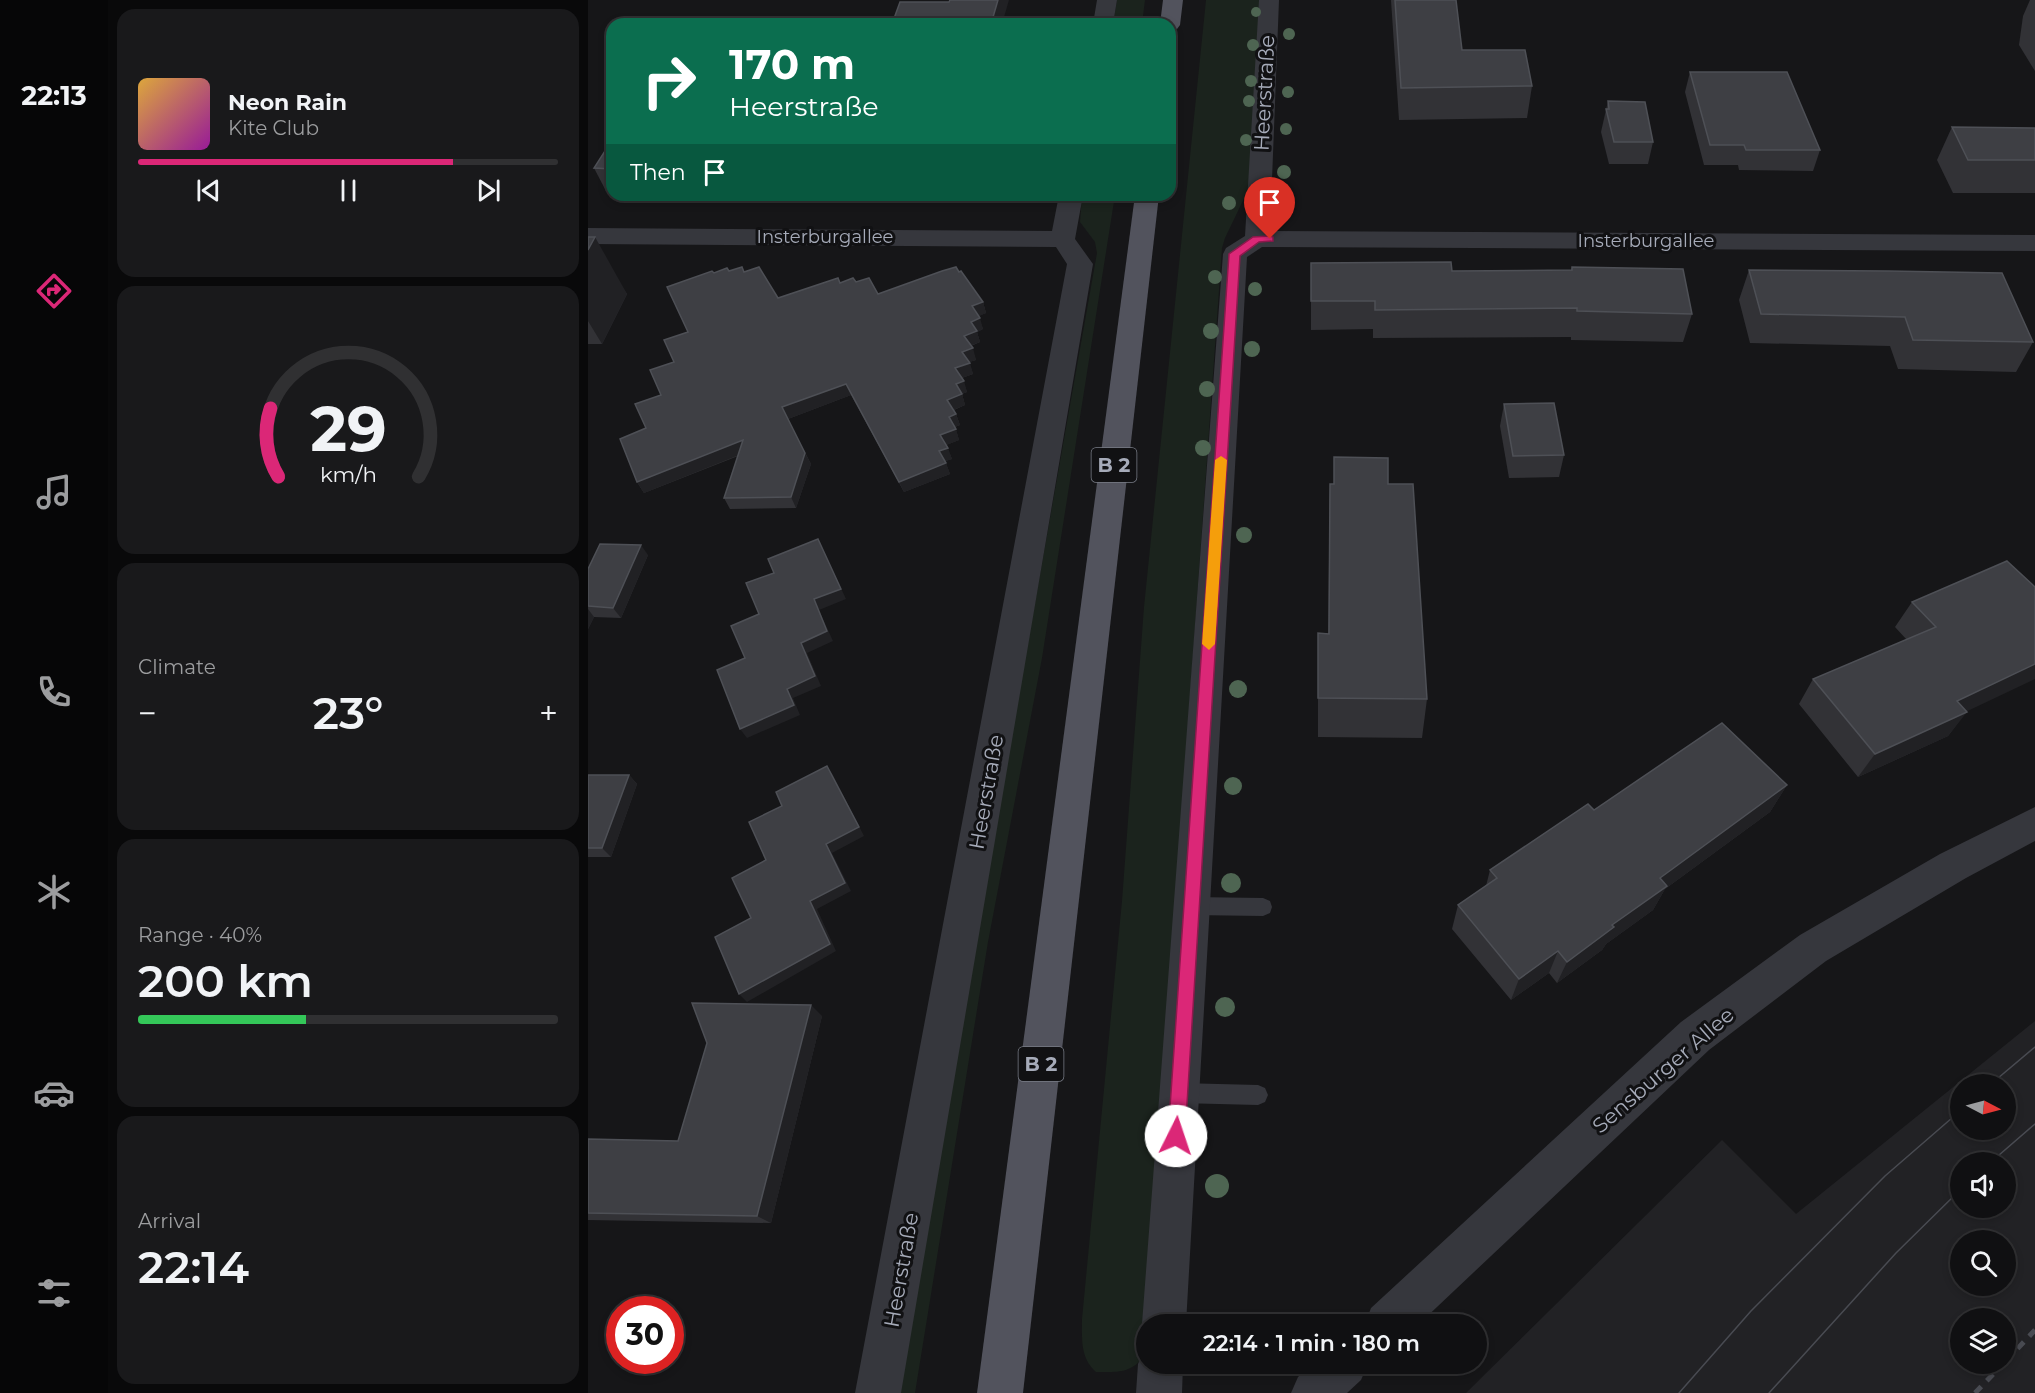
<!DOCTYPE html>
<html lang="en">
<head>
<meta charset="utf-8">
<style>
	body { margin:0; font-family:Montserrat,sans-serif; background:#19191b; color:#f1f3f6; height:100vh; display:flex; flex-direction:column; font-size:22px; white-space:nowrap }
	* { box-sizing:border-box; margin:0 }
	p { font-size:20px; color:#9c9d9f }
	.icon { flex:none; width:33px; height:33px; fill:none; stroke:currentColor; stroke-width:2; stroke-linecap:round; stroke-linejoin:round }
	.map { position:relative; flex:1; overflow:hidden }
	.panel { display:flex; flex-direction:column; gap:9px; padding:9px; background:#09090a; width:480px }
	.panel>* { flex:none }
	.guide { position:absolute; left:18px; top:18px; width:570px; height:183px; border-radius:18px; box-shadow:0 3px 9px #0003,0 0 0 2px #303032; background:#0b6e4f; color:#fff; overflow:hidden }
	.needle { width:39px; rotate:96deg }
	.fabs { position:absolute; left:1362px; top:1074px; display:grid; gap:12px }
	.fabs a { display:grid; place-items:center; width:66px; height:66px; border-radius:50%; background:#101012; box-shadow:0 3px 9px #0003,0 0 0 2px #303032; font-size:30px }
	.speed { position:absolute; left:18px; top:1296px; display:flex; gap:12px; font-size:30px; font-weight:700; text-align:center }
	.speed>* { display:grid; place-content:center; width:78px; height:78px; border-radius:50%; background:#101012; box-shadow:0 3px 9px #0003,0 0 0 2px #303032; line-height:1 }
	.speed .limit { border:9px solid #d22; background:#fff; color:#111 }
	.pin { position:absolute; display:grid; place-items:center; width:51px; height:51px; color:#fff; margin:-62px -26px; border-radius:50% 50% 50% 0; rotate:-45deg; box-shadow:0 0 6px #0007 }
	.pin .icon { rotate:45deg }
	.me { position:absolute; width:66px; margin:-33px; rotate:4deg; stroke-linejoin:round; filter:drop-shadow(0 0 4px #0008) }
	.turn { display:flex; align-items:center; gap:21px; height:126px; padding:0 24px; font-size:27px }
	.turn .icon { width:78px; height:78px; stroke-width:2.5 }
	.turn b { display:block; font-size:42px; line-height:51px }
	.then { display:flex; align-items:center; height:57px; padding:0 24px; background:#0003; gap:12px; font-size:22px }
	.big { font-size:45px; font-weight:600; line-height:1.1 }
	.panel .tile { flex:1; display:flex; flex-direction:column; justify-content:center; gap:9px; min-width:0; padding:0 21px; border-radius:18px; background:#19191b }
	.panel .dial { align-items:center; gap:0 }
	.dial svg { height:156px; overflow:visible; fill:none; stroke:#303032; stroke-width:7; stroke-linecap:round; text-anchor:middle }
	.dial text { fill:#f1f3f6; stroke:none }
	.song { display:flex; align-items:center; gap:18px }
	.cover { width:72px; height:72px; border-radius:9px; background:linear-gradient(135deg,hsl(40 70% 55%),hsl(300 70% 35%)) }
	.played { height:6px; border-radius:3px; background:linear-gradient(90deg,#db2777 75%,#303032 75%) }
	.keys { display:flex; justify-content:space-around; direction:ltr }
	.heat { display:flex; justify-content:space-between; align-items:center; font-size:33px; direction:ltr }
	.charge { height:9px; border-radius:4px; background:linear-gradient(90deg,#34c759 40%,#303032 0) }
	.trip { position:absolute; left:548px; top:1314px; width:351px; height:60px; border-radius:30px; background:#101012; box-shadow:0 3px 9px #0003,0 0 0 2px #303032; font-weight:600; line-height:60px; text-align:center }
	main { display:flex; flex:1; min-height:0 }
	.dock { display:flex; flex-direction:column; width:108px; justify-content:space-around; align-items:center; background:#060607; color:#9c9d9f }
	.dock .icon { width:42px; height:42px }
	.dock .active { color:#db2777 }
	.dock b { font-size:27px; color:#f1f3f6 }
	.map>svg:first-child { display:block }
	.built { fill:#222225; fill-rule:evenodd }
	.green { fill:#1b231d }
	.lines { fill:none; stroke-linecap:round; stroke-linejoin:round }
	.lane { fill:#36373d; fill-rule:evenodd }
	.street { fill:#36373d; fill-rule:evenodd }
	.primary { fill:#52535d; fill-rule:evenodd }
	.tram { stroke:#494b52; stroke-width:1.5 }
	.rail { stroke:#494b52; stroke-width:5; stroke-dasharray:9 8; stroke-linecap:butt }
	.tree { fill:#4e6552 }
	.wall { fill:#323236 }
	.shaded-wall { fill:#212124 }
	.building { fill:#3e3f44; stroke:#4e5056; stroke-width:1.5 }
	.route { fill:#db2777; stroke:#8e194d; stroke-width:1.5 }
	.slow { fill:#f59e0b }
	.labels { text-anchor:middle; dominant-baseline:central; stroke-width:6; stroke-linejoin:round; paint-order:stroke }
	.far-street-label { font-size:18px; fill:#a6abb9; stroke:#111113 }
	.shield { fill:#111113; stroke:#797d87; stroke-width:1.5 }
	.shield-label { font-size:20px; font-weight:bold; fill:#a6abb9 }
	.street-label { font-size:21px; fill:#a6abb9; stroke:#111113 }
</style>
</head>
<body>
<main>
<nav class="dock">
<b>22:13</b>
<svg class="icon active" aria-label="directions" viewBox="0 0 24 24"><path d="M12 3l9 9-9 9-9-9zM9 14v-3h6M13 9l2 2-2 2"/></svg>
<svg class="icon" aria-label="music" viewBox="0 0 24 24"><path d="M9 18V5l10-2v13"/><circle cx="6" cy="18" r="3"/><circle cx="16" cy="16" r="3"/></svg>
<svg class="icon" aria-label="phone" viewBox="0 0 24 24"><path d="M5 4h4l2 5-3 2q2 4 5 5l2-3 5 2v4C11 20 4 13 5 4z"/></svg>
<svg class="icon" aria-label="climate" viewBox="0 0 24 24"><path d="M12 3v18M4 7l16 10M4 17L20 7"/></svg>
<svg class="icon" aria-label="car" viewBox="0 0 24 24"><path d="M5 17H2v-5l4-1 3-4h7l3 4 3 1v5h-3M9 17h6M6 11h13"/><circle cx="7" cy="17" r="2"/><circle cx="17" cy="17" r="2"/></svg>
<svg class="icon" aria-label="filters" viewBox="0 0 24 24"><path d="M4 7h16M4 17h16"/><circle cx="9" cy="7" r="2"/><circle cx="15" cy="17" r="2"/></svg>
</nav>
<section class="panel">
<div class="tile">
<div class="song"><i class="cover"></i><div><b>Neon Rain</b><p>Kite Club</p></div></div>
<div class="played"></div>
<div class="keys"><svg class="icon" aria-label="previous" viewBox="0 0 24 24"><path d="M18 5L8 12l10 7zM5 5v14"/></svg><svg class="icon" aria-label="pause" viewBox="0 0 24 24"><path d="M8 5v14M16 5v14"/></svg><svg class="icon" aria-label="next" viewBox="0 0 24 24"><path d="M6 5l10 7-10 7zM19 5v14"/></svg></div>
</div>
<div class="tile dial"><svg viewBox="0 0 100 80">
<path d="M14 69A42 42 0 1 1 86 69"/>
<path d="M14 69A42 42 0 0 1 10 34" stroke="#db2777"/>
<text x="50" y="56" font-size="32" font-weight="700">29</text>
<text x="50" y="72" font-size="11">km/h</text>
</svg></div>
<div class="tile"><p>Climate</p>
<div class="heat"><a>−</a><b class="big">23°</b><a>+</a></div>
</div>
<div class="tile"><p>Range · 40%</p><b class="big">200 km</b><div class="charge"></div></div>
<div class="tile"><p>Arrival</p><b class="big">22:14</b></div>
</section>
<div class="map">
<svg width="1447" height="1393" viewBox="0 0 1447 1393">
	<rect width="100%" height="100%" fill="#161618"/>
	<path class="built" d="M 1447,1021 L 1447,1393 L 878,1393 L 1134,1140 L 1208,1214 ZM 1372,1084 L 1418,1084 L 1418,1130 L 1372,1130 ZM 1372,1162 L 1418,1162 L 1418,1208 L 1372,1208 ZM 1372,1240 L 1418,1240 L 1418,1286 L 1372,1286 ZM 1372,1318 L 1418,1318 L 1418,1364 L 1372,1364 Z"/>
	<g class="green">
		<path d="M 529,0 L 557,0 L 554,24 L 525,24 Z"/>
		<path d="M 618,0 L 673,0 L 661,188 L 637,238 L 634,248 L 555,1357 C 543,1374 527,1372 508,1372 C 492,1358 494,1339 494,1319 L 534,901 L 556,607 Z"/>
		<path d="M 494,195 L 527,195 L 454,658 L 400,942 L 327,1393 L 307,1393 L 509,253 L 507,242 L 492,222 Z"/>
	</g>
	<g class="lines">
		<g class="lane">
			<path d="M 603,897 L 675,898 L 682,901 L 684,907 L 682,913 L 675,916 L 603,915 L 596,912 L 594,906 L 596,900 Z"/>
			<path d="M 591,1083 L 670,1085 L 677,1088 L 680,1095 L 677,1102 L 670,1105 L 591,1103 L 584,1100 L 581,1093 L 584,1086 Z"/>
		</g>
		<g class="street">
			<path d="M 509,0 L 529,0 L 525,24 L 505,24 Z"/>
			<path d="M 671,0 L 691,0 L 682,231 L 1447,235 L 1447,251 L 674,247 L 659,257 L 598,1324 L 558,1324 L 558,1334 L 554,1324 L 635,254 L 638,248 L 657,236 Z"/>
			<path d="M 471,195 L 495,195 L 487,239 L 505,264 L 313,1393 L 267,1393 L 479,264 L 468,247 L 0,244 L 0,228 L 464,231 Z"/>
			<path d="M 1447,807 L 1447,841 L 1378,878 L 1238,961 L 1121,1050 L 831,1324 L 777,1324 L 783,1308 L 1093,1022 L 1212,935 L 1352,854 Z"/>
			<path d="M 557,1348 L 558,1364 L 595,1364 L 594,1393 L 548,1393 L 550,1364 Z"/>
			<path d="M 724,1364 L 780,1364 L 773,1380 L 759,1393 L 703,1393 L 710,1377 Z"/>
		</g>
		<g class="primary">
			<path d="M 575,0 L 595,0 L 592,25 L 589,29 L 582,31 L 582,24 L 572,24 Z"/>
			<path d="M 547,195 L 571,195 L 435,1393 L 389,1393 Z"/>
		</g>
		<g class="tram">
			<path d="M 1403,1084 L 1447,1047"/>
			<path d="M 1403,1162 L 1447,1124"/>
			<path d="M 1091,1393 L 1163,1311 L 1297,1176 L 1372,1111"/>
			<path d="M 1181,1393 L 1308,1253 L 1372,1190"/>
		</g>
		<g class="rail">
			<path d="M 1418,1361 L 1447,1330"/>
			<path d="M 1387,1393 L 1415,1364"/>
		</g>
	</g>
	<g class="tree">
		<circle cx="668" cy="12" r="5"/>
		<circle cx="701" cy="34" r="6"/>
		<circle cx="665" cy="45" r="6"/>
		<circle cx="663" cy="81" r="6"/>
		<circle cx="700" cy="92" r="6"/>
		<circle cx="661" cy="101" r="6"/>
		<circle cx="698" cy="129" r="6"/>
		<circle cx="658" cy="140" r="6"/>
		<circle cx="696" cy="172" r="7"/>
		<circle cx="641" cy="203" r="7"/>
		<circle cx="627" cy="277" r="7"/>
		<circle cx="667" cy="289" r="7"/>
		<circle cx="623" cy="331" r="8"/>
		<circle cx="664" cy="349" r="8"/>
		<circle cx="619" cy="389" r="8"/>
		<circle cx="615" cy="448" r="8"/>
		<circle cx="656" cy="535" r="8"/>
		<circle cx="650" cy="689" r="9"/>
		<circle cx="645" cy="786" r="9"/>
		<circle cx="643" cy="883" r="10"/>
		<circle cx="637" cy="1007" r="10"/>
		<circle cx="629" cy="1186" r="12"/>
	</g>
	<g class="wall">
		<path d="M 803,0 L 868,0 L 874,50 L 944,86 L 939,118 L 811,120 Z"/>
		<path d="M 1442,0 L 1447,0 L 1447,71 L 1431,45 L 1435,16 Z"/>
		<path d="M 1102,72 L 1232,150 L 1225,171 L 1151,170 L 1150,165 L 1116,165 L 1097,92 Z"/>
		<path d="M 1020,101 L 1065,142 L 1060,164 L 1021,164 L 1013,132 Z"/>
		<path d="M 1364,127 L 1447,128 L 1447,193 L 1365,193 L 1349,160 Z"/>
		<path d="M 24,140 L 24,191 L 18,191 L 6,168 Z"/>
		<path d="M 0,237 L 39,294 L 14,344 L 0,344 Z"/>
		<path d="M 723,263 L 864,271 L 983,270 L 984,267 L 1104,314 L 1095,342 L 983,340 L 983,337 L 785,338 L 785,329 L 723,330 Z"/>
		<path d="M 1161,270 L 1445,342 L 1428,372 L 1310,369 L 1302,346 L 1162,343 L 1151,300 Z"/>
		<path d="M 141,271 L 156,272 L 190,298 L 252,283 L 268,282 L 290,294 L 371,272 L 395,302 L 398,313 L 390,316 L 395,329 L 389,332 L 392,342 L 383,346 L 388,360 L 381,362 L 385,374 L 374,378 L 379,392 L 374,394 L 377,405 L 366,410 L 368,414 L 372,425 L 367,427 L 371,440 L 358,445 L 364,459 L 357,461 L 362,474 L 316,492 L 263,395 L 200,419 L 223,464 L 208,508 L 142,509 L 136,498 L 150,456 L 56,493 L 49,482 L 58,428 L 73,395 L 86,362 L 126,273 Z"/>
		<path d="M 916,404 L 976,455 L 971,477 L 921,478 L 912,426 Z"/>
		<path d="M 742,484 L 800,484 L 839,699 L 834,738 L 730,737 L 730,633 L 740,634 Z"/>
		<path d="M 60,555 L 33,618 L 6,617 L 0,629 L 0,569 Z"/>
		<path d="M 1419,561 L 1378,712 L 1360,736 L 1270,777 L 1211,704 L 1225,679 L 1319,640 L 1307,627 L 1324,602 Z"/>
		<path d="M 0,775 L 41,775 L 49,784 L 23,857 L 0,857 Z"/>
		<path d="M 1199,785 L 1182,812 L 1077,889 L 1065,910 L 1018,944 L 1014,950 L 969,983 L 961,973 L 923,1000 L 864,929 L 870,905 L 898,886 L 902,870 L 1006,810 Z"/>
		<path d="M 234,1016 L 183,1223 L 0,1220 L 0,1139 L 90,1141 Z"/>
	</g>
	<g class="shaded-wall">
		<path d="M 410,0 L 421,0 L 414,24 L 403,24 Z"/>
		<path d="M 7,237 L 39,294 L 14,344 L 0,321 L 0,250 Z"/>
		<path d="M 395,302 L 398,313 L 387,318 L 384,306 Z"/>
		<path d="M 392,318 L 395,329 L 389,332 L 392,342 L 379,347 L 376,336 L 383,322 Z"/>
		<path d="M 385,348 L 388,360 L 378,363 L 374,352 Z"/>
		<path d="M 382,363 L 385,374 L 371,379 L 367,368 Z"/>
		<path d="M 376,381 L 379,392 L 374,394 L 377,405 L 363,411 L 359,400 L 368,384 Z"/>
		<path d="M 258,384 L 263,395 L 200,419 L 194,407 Z"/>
		<path d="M 368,414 L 372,425 L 364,428 L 361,417 Z"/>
		<path d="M 368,429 L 371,440 L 356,446 L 352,435 Z"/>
		<path d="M 155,440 L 161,451 L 56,493 L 49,482 Z"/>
		<path d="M 360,448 L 364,459 L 355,462 L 351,451 Z"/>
		<path d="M 217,453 L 223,464 L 208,508 L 203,497 Z"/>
		<path d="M 358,463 L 362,474 L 316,492 L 311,482 Z"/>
		<path d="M 230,539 L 258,599 L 231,610 L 245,641 L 219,653 L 233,686 L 205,698 L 212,715 L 159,738 L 152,729 L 199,689 L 226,599 Z"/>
		<path d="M 53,545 L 60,555 L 33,618 L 25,608 Z"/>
		<path d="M 0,609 L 6,617 L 0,629 Z"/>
		<path d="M 1447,664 L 1447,679 L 1350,725 L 1369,701 Z"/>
		<path d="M 1379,712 L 1360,736 L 1270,777 L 1287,754 Z"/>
		<path d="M 239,766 L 245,775 L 276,836 L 244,853 L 263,891 L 229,909 L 248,951 L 159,1002 L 151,994 L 222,901 L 238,844 Z"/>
		<path d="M 41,775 L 49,784 L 23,857 L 14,848 Z"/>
		<path d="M 1199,785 L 1182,812 L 1077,889 L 1065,910 L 1018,944 L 1014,950 L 969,983 L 979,962 L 1024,925 L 1072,878 Z"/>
		<path d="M 970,951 L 961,973 L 923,1000 L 931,979 Z"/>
		<path d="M 223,1005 L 234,1016 L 183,1223 L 169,1216 Z"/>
	</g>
	<g class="building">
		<path d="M 362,0 L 410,0 L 403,24 L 304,24 L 312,2 L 361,2 Z"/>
		<path d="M 807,0 L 868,0 L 874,50 L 937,50 L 944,86 L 813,88 Z"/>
		<path d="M 1102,72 L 1199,72 L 1232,150 L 1158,150 L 1156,145 L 1122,145 Z"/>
		<path d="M 1020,101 L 1057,102 L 1065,142 L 1026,142 L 1018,109 L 1021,109 Z"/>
		<path d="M 1364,127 L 1447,128 L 1447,160 L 1380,160 Z"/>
		<path d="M 24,140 L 24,169 L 6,168 Z"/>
		<path d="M 0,237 L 7,237 L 0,250 Z"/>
		<path d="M 863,262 L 864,271 L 984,270 L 984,267 L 1095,269 L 1104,314 L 989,311 L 989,308 L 787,310 L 787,301 L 723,301 L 723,263 Z"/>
		<path d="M 154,267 L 156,272 L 171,267 L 190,298 L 250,278 L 252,283 L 265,278 L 268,282 L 281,278 L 290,294 L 354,271 L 368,267 L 371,272 L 373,271 L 395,302 L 384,306 L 392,318 L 383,322 L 389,331 L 376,336 L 385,348 L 374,352 L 382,363 L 367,368 L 376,381 L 368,384 L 374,394 L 359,400 L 368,414 L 361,417 L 368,429 L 352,435 L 360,448 L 351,451 L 358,463 L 311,482 L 258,384 L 194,407 L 217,453 L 203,497 L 136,498 L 155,440 L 49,482 L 32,439 L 58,428 L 47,404 L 73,395 L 62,370 L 86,362 L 76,340 L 100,332 L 79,287 L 124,271 L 126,273 L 139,268 L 141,271 Z"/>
		<path d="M 1161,270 L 1300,271 L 1414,273 L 1445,342 L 1325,340 L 1317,317 L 1173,314 Z"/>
		<path d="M 966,403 L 976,455 L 925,456 L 916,404 Z"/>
		<path d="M 746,457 L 800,458 L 800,484 L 825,484 L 839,699 L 730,698 L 730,633 L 741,634 L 742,484 L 746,484 Z"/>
		<path d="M 230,539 L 253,589 L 226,599 L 239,631 L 213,643 L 227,676 L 199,689 L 206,705 L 152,729 L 129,670 L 157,658 L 143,626 L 171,614 L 158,583 L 186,573 L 180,559 Z"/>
		<path d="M 12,544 L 53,545 L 25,608 L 0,606 L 0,569 Z"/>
		<path d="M 1419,561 L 1447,587 L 1447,664 L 1369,701 L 1379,712 L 1287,754 L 1225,679 L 1348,627 L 1324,602 Z"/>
		<path d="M 1134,723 L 1199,785 L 1072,878 L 1079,886 L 1024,925 L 1026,927 L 979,962 L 970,951 L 931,979 L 870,905 L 909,878 L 902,870 L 1000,804 L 1006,810 Z"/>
		<path d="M 239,766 L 271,827 L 238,844 L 257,883 L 222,901 L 242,944 L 151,994 L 127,937 L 163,918 L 144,878 L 178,860 L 161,822 L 194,806 L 188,792 Z"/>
		<path d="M 0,775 L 41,775 L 14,848 L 0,848 Z"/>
		<path d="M 104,1003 L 223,1005 L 169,1216 L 0,1213 L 0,1139 L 90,1141 L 119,1043 Z"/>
	</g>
	<path class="route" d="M 682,236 L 685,237 L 685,241 L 671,242 L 652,256 L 597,1136 L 594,1142 L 588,1144 L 582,1142 L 580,1136 L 641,254 L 665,237 Z"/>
	<path class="slow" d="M 633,456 L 639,460 L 627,644 L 621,650 L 614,644 L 627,460 Z"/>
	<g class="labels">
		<g class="far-street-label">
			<text x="237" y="237">Insterburgallee</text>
			<text x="1058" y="241">Insterburgallee</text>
		</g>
		<g class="shield">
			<rect x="503.5" y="448" width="45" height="34" rx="4.5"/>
			<rect x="430.5" y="1047" width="45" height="34" rx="4.5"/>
		</g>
		<g class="shield-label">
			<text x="526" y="465">B 2</text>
			<text x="453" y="1064">B 2</text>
		</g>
		<g class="street-label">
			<text transform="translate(676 93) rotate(-87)">Heerstraße</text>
			<text transform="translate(398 792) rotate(-80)">Heerstraße</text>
			<text transform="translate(1075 1070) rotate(-41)">Sensburger Allee</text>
			<text transform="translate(313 1270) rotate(-80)">Heerstraße</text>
		</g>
	</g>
</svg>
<div class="fabs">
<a><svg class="needle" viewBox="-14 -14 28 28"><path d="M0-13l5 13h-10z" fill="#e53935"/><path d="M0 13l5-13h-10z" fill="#9c9d9f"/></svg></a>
<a><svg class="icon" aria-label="sound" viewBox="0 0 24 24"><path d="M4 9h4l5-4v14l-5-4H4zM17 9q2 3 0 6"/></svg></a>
<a><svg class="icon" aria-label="search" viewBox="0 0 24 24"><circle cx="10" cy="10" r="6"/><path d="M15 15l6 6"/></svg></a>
<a><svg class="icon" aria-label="layers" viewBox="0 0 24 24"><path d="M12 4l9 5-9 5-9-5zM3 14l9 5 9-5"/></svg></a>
</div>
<div class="speed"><div class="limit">30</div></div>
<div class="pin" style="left:682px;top:239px;background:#d93025"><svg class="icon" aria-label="arrive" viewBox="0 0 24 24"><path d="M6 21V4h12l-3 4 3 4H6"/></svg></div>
<svg class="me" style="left:588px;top:1136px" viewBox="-20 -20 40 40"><circle r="19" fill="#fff"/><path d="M0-13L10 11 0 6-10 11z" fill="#db2777"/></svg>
<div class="trip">22:14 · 1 min · 180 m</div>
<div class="guide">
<div class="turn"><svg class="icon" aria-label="right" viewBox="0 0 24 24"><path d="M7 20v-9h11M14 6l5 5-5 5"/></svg><div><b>170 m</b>Heerstraße</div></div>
<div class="then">Then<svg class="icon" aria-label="arrive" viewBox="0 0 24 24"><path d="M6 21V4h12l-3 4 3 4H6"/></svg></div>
</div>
</div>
</main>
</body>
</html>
